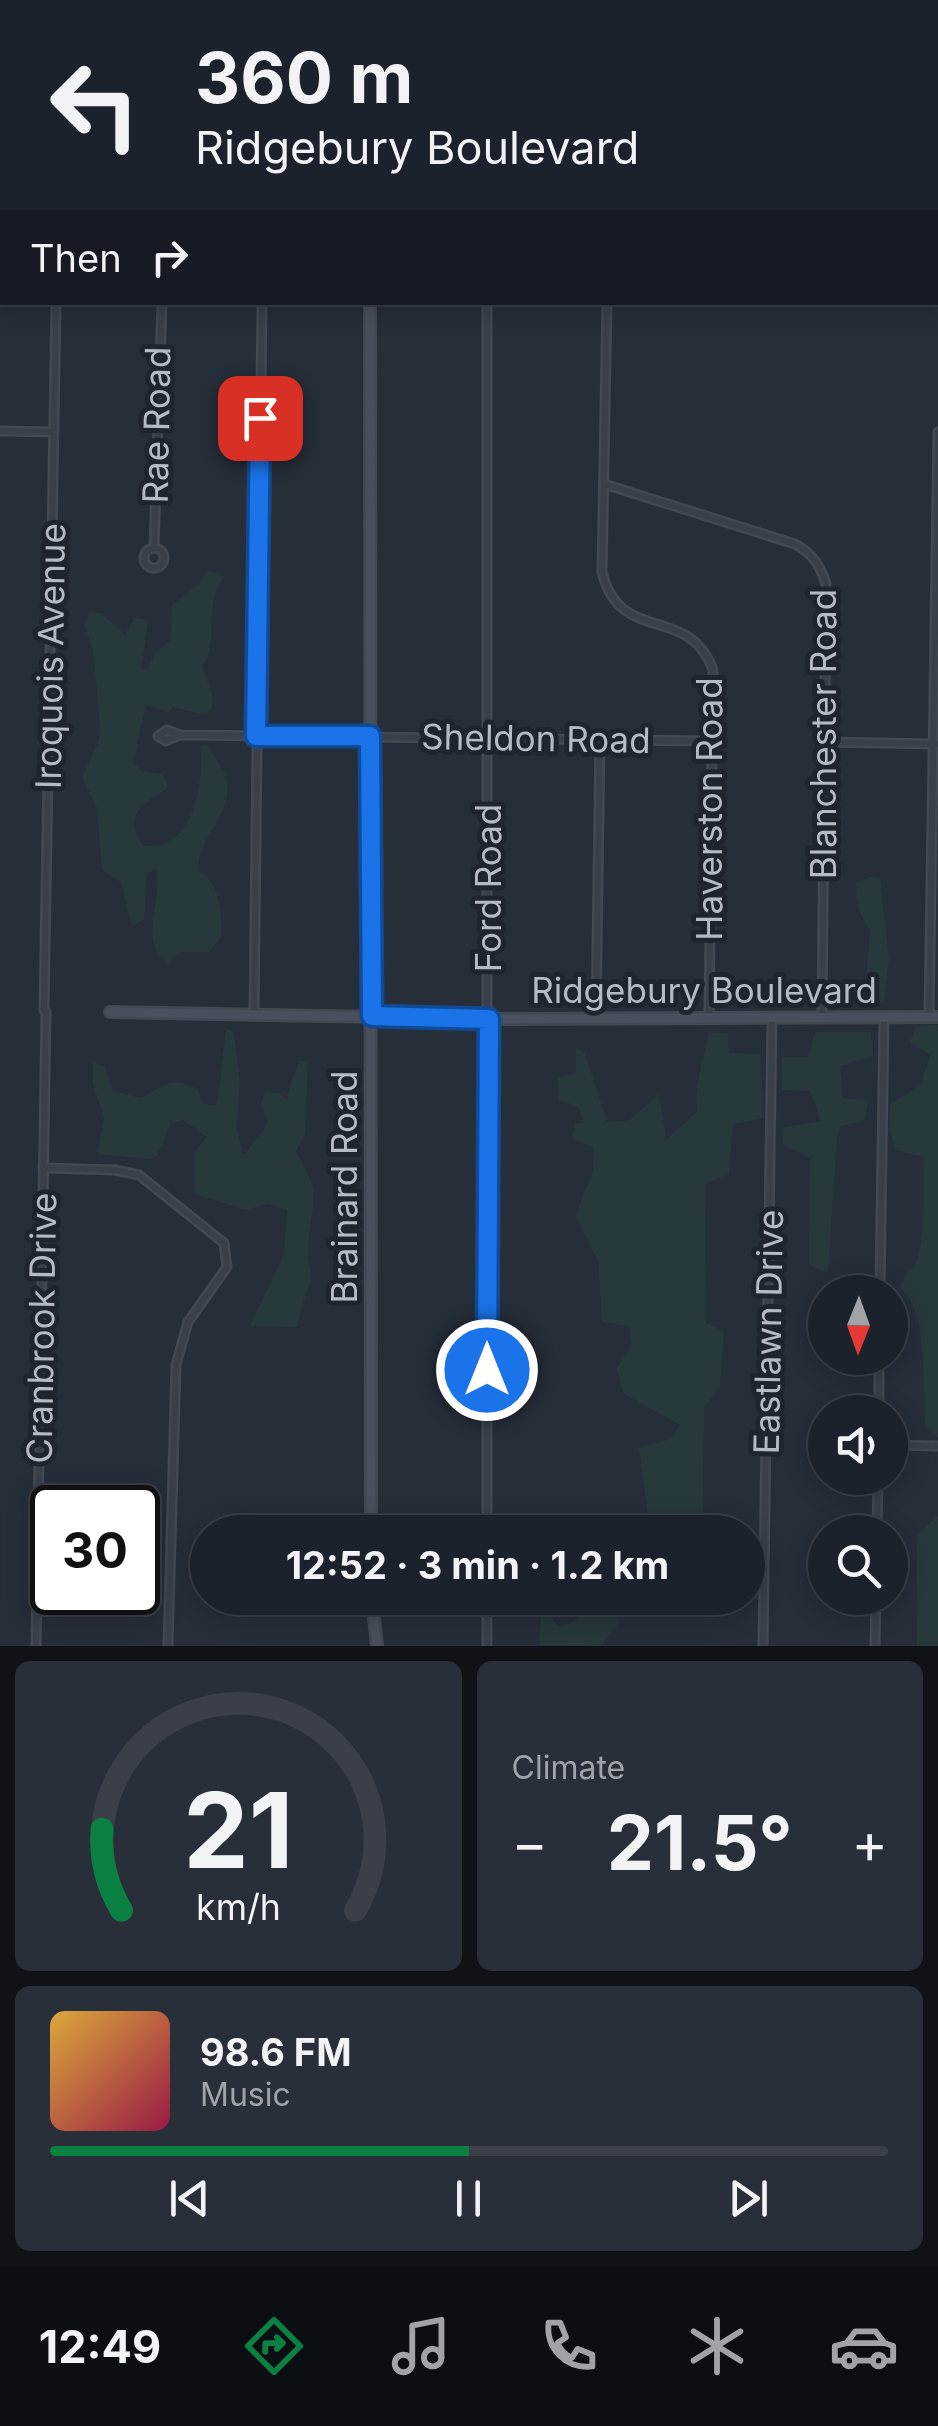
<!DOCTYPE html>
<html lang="en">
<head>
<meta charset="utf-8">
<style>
	body { margin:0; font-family:Inter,sans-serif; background:#292f38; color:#f1f3f6; height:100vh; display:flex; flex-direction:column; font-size:38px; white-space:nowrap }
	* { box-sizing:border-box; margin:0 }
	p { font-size:32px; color:#a0a4a9 }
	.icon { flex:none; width:55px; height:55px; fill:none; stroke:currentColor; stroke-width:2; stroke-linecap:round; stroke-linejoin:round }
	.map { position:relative; height:1646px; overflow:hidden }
	.side { display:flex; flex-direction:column; gap:15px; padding:15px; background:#0f1318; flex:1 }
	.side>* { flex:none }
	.guide { position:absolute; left:0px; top:0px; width:940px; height:305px; box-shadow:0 5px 25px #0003,0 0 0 2px #3a3f48; background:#1c222c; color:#f1f3f6; overflow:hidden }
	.needle { width:65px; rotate:181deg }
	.buttons { position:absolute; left:808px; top:1275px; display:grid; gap:20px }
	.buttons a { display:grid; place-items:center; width:100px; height:100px; border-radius:50%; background:#1c222c; box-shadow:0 5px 25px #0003,0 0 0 2px #3a3f48; font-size:50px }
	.speed { position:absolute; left:30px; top:1485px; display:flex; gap:20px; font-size:50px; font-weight:700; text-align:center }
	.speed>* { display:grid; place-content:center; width:130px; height:130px; border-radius:50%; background:#1c222c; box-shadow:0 5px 25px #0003,0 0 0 2px #3a3f48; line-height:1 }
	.speed .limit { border:5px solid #111; border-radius:15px; background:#fff; color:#111 }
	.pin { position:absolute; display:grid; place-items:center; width:85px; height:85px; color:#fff; margin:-42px; border-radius:20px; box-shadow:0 5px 15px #0006 }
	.me { position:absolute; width:110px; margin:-55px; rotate:0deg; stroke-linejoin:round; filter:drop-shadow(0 0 8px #0008) }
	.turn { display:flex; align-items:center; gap:35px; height:210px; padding:0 30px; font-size:45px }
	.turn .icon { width:130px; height:130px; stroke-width:2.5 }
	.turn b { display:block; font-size:70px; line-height:85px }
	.then { display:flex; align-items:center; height:95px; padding:0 30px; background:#0003; gap:20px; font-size:38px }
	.big { font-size:75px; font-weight:700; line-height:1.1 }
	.side .card { flex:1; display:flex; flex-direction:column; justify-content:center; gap:15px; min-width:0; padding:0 35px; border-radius:15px; background:#292f38 }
	.side .dial { align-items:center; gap:0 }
	.dial svg { height:260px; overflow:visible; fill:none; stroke:#3a3f48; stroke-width:7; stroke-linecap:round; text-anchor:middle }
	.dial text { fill:#f1f3f6; stroke:none }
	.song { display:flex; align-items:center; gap:30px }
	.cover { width:120px; height:120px; border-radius:15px; background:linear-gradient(135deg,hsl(40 70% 55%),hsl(340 70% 35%)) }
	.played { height:10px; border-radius:5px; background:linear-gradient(90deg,#0b8043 50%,#3a3f48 50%) }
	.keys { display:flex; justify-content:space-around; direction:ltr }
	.heat { display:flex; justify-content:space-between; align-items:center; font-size:55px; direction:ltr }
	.side .tiles { flex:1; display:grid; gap:15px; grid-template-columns:1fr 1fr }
	.card:last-child { grid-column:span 2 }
	.trip { position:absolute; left:190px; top:1515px; width:575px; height:100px; border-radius:50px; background:#1c222c; box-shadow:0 5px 25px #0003,0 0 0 2px #3a3f48; font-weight:700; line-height:100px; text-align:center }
	.dock { display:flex; height:160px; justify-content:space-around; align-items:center; background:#0b0e12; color:#a0a4a9 }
	.dock .icon { width:70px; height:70px }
	.dock .active { color:#0b8043 }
	.dock b { font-size:45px; color:#f1f3f6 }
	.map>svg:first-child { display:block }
	.green { fill:#28393b }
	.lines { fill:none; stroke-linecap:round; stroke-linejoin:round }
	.street-casing { stroke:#434953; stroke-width:11 }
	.secondary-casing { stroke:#434953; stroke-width:14 }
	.street { stroke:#39404a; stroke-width:6 }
	.secondary { stroke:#48505d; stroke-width:9 }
	.route-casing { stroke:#114b97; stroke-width:25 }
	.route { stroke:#1a73e8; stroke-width:18 }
	.labels { text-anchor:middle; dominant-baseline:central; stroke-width:10; stroke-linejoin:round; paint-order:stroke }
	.street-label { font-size:35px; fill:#b5bbc6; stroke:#1f252f }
</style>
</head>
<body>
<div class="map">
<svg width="938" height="1646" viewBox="0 0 938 1646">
	<rect width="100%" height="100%" fill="#262e3a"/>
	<g class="green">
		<path d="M 207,571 L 219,573 L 223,578 C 202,606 221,640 202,666 L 212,694 L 212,709 L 205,715 L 173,707 L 168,712 L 146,705 L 133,763 L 142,771 L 162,774 L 168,787 C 150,803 120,809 142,845 C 193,855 203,785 201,746 L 208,745 C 213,756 225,770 227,781 C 233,814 195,840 199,871 C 220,882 223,917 221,938 L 209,952 L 181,952 L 168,963 C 136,940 164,900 156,870 L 147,873 L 144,919 L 132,926 L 121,882 L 102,870 L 97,808 L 82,777 L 99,741 L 100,725 L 93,649 L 84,625 L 89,612 L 101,613 L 125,635 L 134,617 L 148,621 L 141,670 L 148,669 L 155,653 L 171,639 L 172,605 L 199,584 Z"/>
		<path d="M 872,877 L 880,878 L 889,959 L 884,1002 L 870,999 L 866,979 L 870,930 C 859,915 856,901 856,882 Z"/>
		<path d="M 938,1025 L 938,1437 L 925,1425 C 923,1392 929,1309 900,1289 C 901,1276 911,1273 916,1262 C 925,1241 925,1181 923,1157 L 896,1150 L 890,1132 L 890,1104 L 920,1086 L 930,1055 L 910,1042 L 916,1026 Z"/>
		<path d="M 226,1029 L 234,1032 L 240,1082 L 236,1128 L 244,1155 L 268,1123 L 261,1103 L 265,1092 L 279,1093 L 286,1099 L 299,1060 L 308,1062 L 305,1134 L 296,1151 C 325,1201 310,1200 308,1250 C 307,1260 312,1271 310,1281 C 306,1298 299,1310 298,1327 L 250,1326 L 284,1254 L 287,1210 L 268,1204 L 246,1210 L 195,1194 L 195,1151 L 207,1137 L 183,1120 L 171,1123 L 157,1156 L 150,1159 L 97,1154 L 104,1118 L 93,1084 L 93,1062 L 104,1066 L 113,1091 L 141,1098 C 164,1085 171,1076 197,1089 L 204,1104 L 217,1105 Z"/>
		<path d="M 708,1032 L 728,1033 L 729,1053 L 760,1054 L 764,1118 L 733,1124 L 729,1174 L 705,1184 L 706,1323 L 724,1331 L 720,1388 L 704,1408 L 703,1516 L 648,1515 L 639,1448 L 670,1439 L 680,1425 L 623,1393 L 617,1368 L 631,1345 L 629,1326 L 602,1322 L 598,1261 L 575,1216 L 593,1171 L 594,1147 L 572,1139 L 575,1124 L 583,1123 L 579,1108 L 559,1099 L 557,1078 L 576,1073 L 576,1048 L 585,1053 L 607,1122 L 630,1120 L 659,1094 L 666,1140 L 697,1112 C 693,1087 705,1059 708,1032 Z"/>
		<path d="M 815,1032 L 871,1032 L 873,1056 L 840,1066 L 843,1098 L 868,1100 L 865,1121 L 840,1126 L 837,1137 L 828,1273 L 809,1265 L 810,1158 L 783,1145 L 782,1128 L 821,1121 L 810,1091 L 782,1090 L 782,1057 L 808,1057 Z"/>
		<path d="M 938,1516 L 938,1646 L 917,1646 L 917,1534 Z"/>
		<path d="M 573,1517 L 626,1519 L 643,1532 L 570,1532 Z"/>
		<path d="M 590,1598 L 701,1598 L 622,1603 L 617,1609 L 618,1624 L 601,1646 L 539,1645 L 542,1601 L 551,1606 L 553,1621 L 560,1626 L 575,1621 Z"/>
	</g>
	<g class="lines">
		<g class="street-casing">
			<g id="street">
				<path d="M 806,0 L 808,2"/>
				<path d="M 61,2 L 61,0"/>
				<path d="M 303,2 L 306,0"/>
				<path d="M 487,2 L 487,0"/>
				<path d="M 636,2 L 638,0"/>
				<path d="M 723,2 L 723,0"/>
				<path d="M 607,302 L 602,572 C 620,646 689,603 713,670 L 709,1016"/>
				<path d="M 0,431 L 54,432"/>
				<path d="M 604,484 L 795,544 C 813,554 819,564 826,583 L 822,1018"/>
				<circle cx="154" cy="558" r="10"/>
				<path d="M 154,548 L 162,302"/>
				<path d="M 180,735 L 166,741 L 158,736 L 167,730 L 180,735 L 712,741"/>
				<path d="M 825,742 L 937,744"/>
				<path d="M 44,1010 L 56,302"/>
				<path d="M 254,1014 L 262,302"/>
				<path d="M 929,1017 L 938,432"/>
				<path d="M 596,1018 L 600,740"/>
				<path d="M 43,1168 L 115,1170 L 139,1175 L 224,1243 L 227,1267 L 188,1322 L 176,1365 L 168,1646"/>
				<path d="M 880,1292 L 884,1017"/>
				<path d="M 879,1412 L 879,1358"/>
				<path d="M 890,1445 L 938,1446"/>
				<path d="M 487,1532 L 487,302"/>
				<path d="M 877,1532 L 878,1478"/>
				<path d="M 36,1646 L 46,1011"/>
				<path d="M 487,1646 L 487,1598"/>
				<path d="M 763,1646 L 772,1018"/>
				<path d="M 875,1646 L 876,1598"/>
			</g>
		</g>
		<g class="secondary-casing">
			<g id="secondary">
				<path d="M 350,0 L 351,2"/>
				<path d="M 370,302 L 371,1532"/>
				<path d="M 110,1012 L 489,1019 L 938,1017"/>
				<path d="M 372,1598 L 377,1646"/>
			</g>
		</g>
		<use href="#street" class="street"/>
		<use href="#secondary" class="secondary"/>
	</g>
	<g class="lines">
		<g class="route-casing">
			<path id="route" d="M 260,418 L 256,736 L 370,736 L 372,1016 L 489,1019 L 487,1370"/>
		</g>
		<use href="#route" class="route"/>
	</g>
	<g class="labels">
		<g class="street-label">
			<text transform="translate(156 425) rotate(-89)">Rae Road</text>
			<text transform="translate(50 656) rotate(-89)">Iroquois Avenue</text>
			<text transform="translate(823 734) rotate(-90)">Blanchester Road</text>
			<text transform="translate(536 738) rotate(1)">Sheldon Road</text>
			<text transform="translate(709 809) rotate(-90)">Haverston Road</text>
			<text transform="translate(488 888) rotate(-90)">Ford Road</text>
			<text x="704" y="990">Ridgebury Boulevard</text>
			<text transform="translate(344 1187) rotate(-90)">Brainard Road</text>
			<text transform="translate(41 1328) rotate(-89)">Cranbrook Drive</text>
			<text transform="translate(768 1332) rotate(-89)">Eastlawn Drive</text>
		</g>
	</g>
</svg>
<div class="buttons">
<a><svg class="needle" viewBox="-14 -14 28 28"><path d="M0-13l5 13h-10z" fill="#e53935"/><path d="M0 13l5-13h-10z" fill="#a0a4a9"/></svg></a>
<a><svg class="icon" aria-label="sound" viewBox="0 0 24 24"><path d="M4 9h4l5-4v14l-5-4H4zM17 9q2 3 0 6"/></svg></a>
<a><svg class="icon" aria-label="search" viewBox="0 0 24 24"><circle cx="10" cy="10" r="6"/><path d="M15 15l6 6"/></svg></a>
</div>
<div class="speed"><div class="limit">30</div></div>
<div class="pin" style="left:260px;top:418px;background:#d93025"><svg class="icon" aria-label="arrive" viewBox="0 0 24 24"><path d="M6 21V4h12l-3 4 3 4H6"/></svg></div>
<svg class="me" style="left:487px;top:1370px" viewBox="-20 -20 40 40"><circle r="17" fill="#1a73e8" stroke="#fff" stroke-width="3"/><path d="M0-11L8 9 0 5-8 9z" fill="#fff"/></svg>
<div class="trip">12:52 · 3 min · 1.2 km</div>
<div class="guide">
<div class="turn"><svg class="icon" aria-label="left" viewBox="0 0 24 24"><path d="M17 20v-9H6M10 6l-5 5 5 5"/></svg><div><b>360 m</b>Ridgebury Boulevard</div></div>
<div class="then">Then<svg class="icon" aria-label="right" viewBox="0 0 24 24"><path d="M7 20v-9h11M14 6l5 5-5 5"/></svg></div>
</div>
</div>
<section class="side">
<div class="tiles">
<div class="card dial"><svg viewBox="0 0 100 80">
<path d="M14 69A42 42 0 1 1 86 69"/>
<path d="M14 69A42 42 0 0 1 8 44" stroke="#0b8043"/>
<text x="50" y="56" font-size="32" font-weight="700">21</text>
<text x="50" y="72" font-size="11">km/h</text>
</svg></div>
<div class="card"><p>Climate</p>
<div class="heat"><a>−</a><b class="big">21.5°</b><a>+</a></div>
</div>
<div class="card">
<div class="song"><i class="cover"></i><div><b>98.6 FM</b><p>Music</p></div></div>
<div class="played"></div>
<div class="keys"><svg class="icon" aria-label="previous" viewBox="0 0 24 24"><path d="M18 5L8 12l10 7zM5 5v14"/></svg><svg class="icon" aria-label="pause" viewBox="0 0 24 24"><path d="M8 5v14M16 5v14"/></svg><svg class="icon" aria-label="next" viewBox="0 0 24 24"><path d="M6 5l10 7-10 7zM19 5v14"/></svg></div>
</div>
</div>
</section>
<nav class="dock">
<b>12:49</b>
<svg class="icon active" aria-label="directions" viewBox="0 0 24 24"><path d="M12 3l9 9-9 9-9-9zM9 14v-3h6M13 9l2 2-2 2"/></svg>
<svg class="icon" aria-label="music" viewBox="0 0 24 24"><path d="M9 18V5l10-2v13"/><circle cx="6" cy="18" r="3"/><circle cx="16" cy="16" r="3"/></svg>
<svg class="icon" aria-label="phone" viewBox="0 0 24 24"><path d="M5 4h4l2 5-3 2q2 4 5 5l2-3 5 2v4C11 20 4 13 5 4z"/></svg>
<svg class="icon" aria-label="climate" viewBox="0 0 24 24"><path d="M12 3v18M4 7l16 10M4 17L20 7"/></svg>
<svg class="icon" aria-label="car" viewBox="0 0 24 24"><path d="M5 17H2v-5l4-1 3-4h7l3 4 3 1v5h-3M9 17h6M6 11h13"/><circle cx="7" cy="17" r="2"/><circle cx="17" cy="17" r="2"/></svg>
</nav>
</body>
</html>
